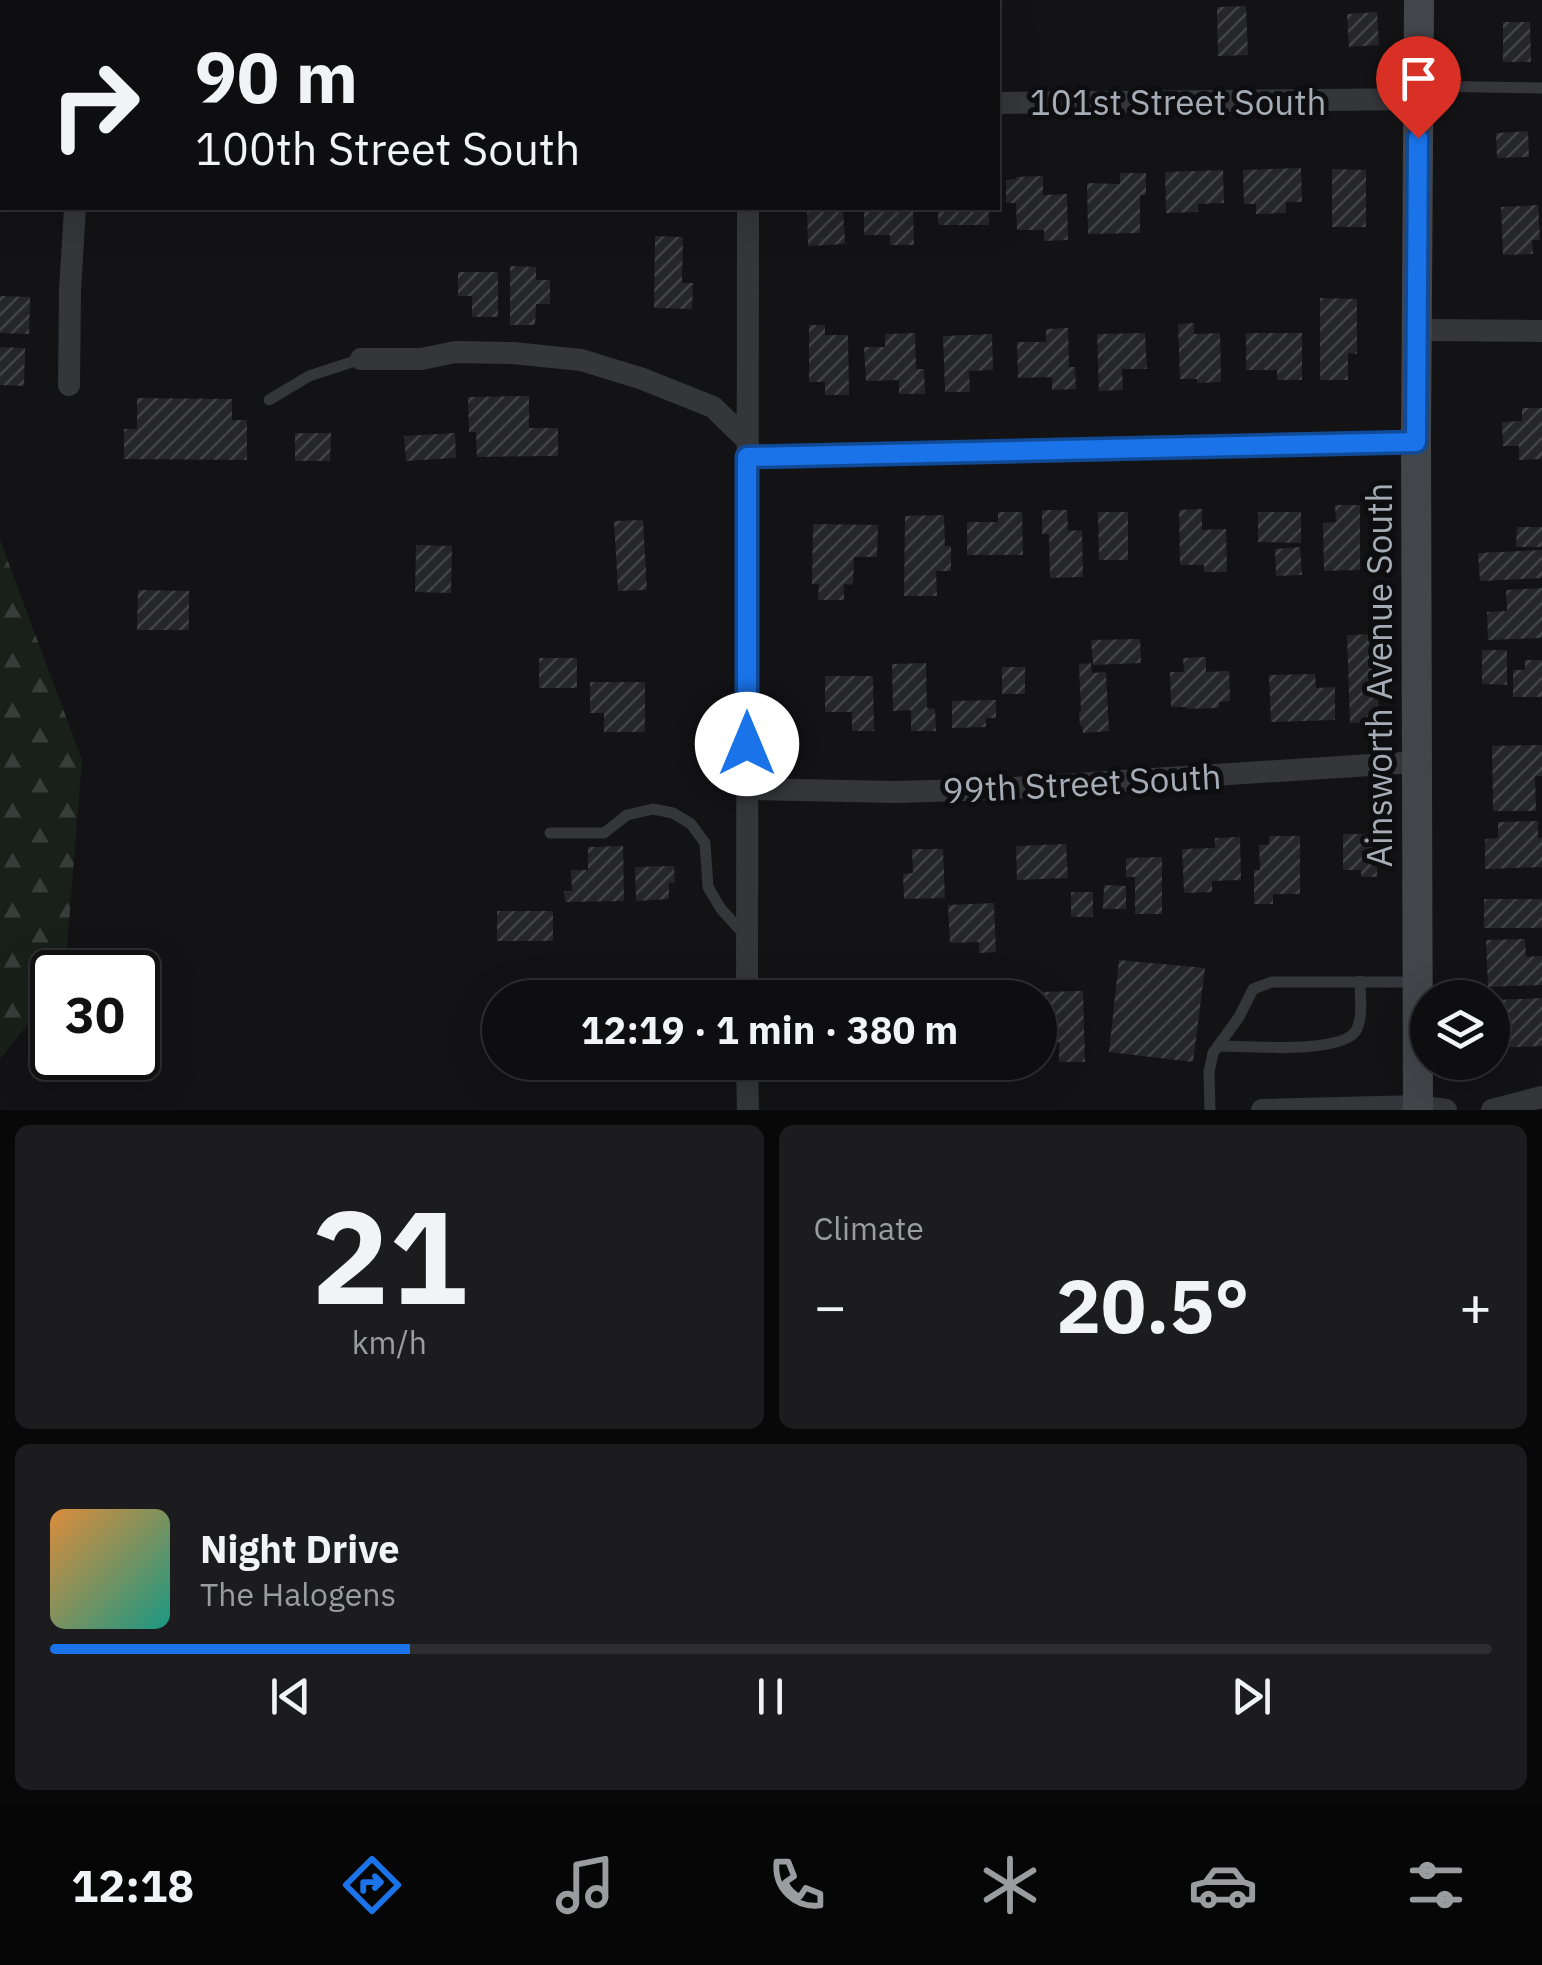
<!DOCTYPE html>
<html lang="en">
<head>
<meta charset="utf-8">
<style>
	body { margin:0; font-family:"IBM Plex Sans",sans-serif; background:#1c1c1e; color:#f1f3f6; height:100vh; display:flex; flex-direction:column; font-size:38px; white-space:nowrap }
	* { box-sizing:border-box; margin:0 }
	p { font-size:32px; color:#9b9c9f }
	.icon { flex:none; width:55px; height:55px; fill:none; stroke:currentColor; stroke-width:2; stroke-linecap:round; stroke-linejoin:round }
	.map { position:relative; height:1110px; overflow:hidden }
	.drawer { display:flex; flex-direction:column; gap:15px; padding:15px; background:#080809; flex:1 }
	.drawer>* { flex:none }
	.guide { position:absolute; left:0px; top:0px; width:1000px; height:210px; box-shadow:0 10px 40px #0002,0 0 0 2px #2e2e30; background:#0e0e10; color:#f1f3f6; overflow:hidden }
	.fabs { position:absolute; left:1410px; top:980px; display:grid; gap:20px }
	.fabs a { display:grid; place-items:center; width:100px; height:100px; border-radius:50%; background:#0e0e10; box-shadow:0 10px 40px #0002,0 0 0 2px #2e2e30; font-size:50px }
	.speed { position:absolute; left:30px; top:950px; display:flex; gap:20px; font-size:50px; font-weight:700; text-align:center }
	.speed>* { display:grid; place-content:center; width:130px; height:130px; border-radius:50%; background:#0e0e10; box-shadow:0 10px 40px #0002,0 0 0 2px #2e2e30; line-height:1 }
	.speed .limit { border:5px solid #111; border-radius:15px; background:#fff; color:#111 }
	.pin { position:absolute; display:grid; place-items:center; width:85px; height:85px; color:#fff; margin:-102px -42px; border-radius:50% 50% 50% 0; rotate:-45deg; box-shadow:0 0 10px #0007 }
	.pin .icon { rotate:45deg }
	.me { position:absolute; width:110px; margin:-55px; rotate:0deg; stroke-linejoin:round; filter:drop-shadow(0 0 8px #0008) }
	.turn { display:flex; align-items:center; gap:35px; height:210px; padding:0 30px; font-size:45px }
	.turn .icon { width:130px; height:130px; stroke-width:2.5 }
	.turn b { display:block; font-size:70px; line-height:85px }
	.big { font-size:75px; font-weight:700; line-height:1.1 }
	.drawer .widget { flex:1; display:flex; flex-direction:column; justify-content:center; gap:15px; min-width:0; padding:0 35px; border-radius:15px; background:#1c1c1e }
	.drawer .dial { align-items:center; gap:0 }
	.dial b { font-size:130px; line-height:1 }
	.song { display:flex; align-items:center; gap:30px }
	.cover { width:120px; height:120px; border-radius:15px; background:linear-gradient(135deg,hsl(30 70% 55%),hsl(170 70% 35%)) }
	.played { height:10px; border-radius:5px; background:linear-gradient(90deg,#1a73e8 25%,#2e2e30 25%) }
	.keys { display:flex; justify-content:space-around; direction:ltr }
	.heat { display:flex; justify-content:space-between; align-items:center; font-size:55px; direction:ltr }
	.drawer .tiles { flex:1; display:grid; gap:15px; grid-template-columns:1fr 1fr }
	.widget:last-child { grid-column:span 2 }
	.trip { position:absolute; left:482px; top:980px; width:575px; height:100px; border-radius:50px; background:#0e0e10; box-shadow:0 10px 40px #0002,0 0 0 2px #2e2e30; font-weight:700; line-height:100px; text-align:center }
	.menu { display:flex; height:160px; justify-content:space-around; align-items:center; background:#060606; color:#9b9c9f }
	.menu .icon { width:70px; height:70px }
	.menu .on { color:#1a73e8 }
	.menu b { font-size:45px; color:#f1f3f6 }
	.map>svg:first-child { display:block }
	.forest { fill:url(#forest-firs) }
	.building { fill:url(#building-hatch) }
	.lines { fill:none; stroke-linecap:round; stroke-linejoin:round }
	.lane { stroke:#34363a; stroke-width:11 }
	.street { stroke:#34363a; stroke-width:22 }
	.secondary { stroke:#42454a; stroke-width:30 }
	.route-casing { stroke:#114b97; stroke-width:25 }
	.route { stroke:#1a73e8; stroke-width:18 }
	.labels { text-anchor:middle; dominant-baseline:central; stroke-width:10; stroke-linejoin:round; paint-order:stroke }
	.street-label { font-size:35px; fill:#a5acb6; stroke:#0e0e10 }
</style>
</head>
<body>
<div class="map">
<svg width="1542" height="1110" viewBox="0 0 1542 1110">
	<defs>
		<pattern id="forest-firs" width="22" height="20" patternUnits="userSpaceOnUse" patternTransform="scale(2.5)"><rect width="22" height="20" fill="#19201a"/><path d="M5 1l3.5 6h-7zM16 11l3.5 6h-7z" fill="#373e39"/></pattern>
		<pattern id="building-hatch" width="6" height="6" patternUnits="userSpaceOnUse" patternTransform="scale(2.5)"><rect width="6" height="6" fill="#262629"/><path d="M-1 1l2-2M0 6l6-6M5 7l2-2" fill="none" stroke="#424346"/></pattern>
	</defs>
	<rect width="100%" height="100%" fill="#131315"/>
	<path class="forest" d="M 0,540 L 82,760 L 65,972 L 52,972 L 52,994 L 0,1059 Z"/>
	<g class="building">
		<path d="M 1246,6 L 1248,55 L 1218,56 L 1217,7 Z"/>
		<path d="M 1377,12 L 1379,45 L 1349,47 L 1347,14 Z"/>
		<path d="M 1503,22 L 1530,22 L 1531,62 L 1503,62 Z"/>
		<path d="M 1528,131 L 1529,157 L 1497,158 L 1496,133 Z"/>
		<path d="M 1301,168 L 1302,202 L 1286,202 L 1286,213 L 1256,214 L 1256,204 L 1244,204 L 1243,170 Z"/>
		<path d="M 1332,169 L 1366,170 L 1366,227 L 1332,227 Z"/>
		<path d="M 1223,170 L 1224,203 L 1198,204 L 1198,212 L 1166,213 L 1165,172 Z"/>
		<path d="M 1120,173 L 1146,173 L 1146,195 L 1140,195 L 1140,233 L 1088,234 L 1087,183 L 1120,184 Z"/>
		<path d="M 1043,176 L 1043,195 L 1067,194 L 1068,240 L 1044,241 L 1044,230 L 1017,230 L 1016,203 L 1006,203 L 1006,180 L 1016,179 L 1016,177 Z"/>
		<path d="M 1538,205 L 1540,240 L 1532,240 L 1533,254 L 1503,255 L 1501,207 Z"/>
		<path d="M 807,208 L 843,208 L 845,244 L 808,246 Z"/>
		<path d="M 864,208 L 913,208 L 914,245 L 890,245 L 890,235 L 864,235 Z"/>
		<rect x="938" y="208" width="51" height="17"/>
		<path d="M 655,236 L 683,237 L 682,283 L 693,283 L 692,309 L 654,308 Z"/>
		<path d="M 510,266 L 536,267 L 536,280 L 550,280 L 550,304 L 536,304 L 535,325 L 510,325 Z"/>
		<path d="M 458,272 L 498,272 L 498,317 L 472,317 L 472,296 L 458,296 Z"/>
		<path d="M 0,296 L 30,297 L 29,334 L 0,333 Z"/>
		<path d="M 1320,298 L 1357,299 L 1357,354 L 1348,353 L 1348,380 L 1320,380 Z"/>
		<path d="M 1194,323 L 1194,334 L 1220,333 L 1221,382 L 1197,383 L 1197,379 L 1180,379 L 1178,324 Z"/>
		<path d="M 809,325 L 825,325 L 825,335 L 848,335 L 849,395 L 825,395 L 825,382 L 809,382 Z"/>
		<path d="M 1068,328 L 1069,367 L 1075,367 L 1076,389 L 1052,390 L 1052,377 L 1018,378 L 1017,342 L 1046,342 L 1046,329 Z"/>
		<path d="M 915,333 L 916,369 L 924,369 L 925,394 L 899,394 L 899,380 L 866,381 L 864,347 L 885,347 L 885,334 Z"/>
		<path d="M 1145,333 L 1147,369 L 1122,369 L 1123,390 L 1099,391 L 1097,334 Z"/>
		<path d="M 1246,333 L 1302,333 L 1302,380 L 1277,380 L 1277,370 L 1246,370 Z"/>
		<path d="M 992,334 L 993,370 L 969,371 L 970,392 L 945,392 L 943,336 Z"/>
		<path d="M 0,347 L 25,348 L 24,386 L 0,385 Z"/>
		<path d="M 529,396 L 529,428 L 558,428 L 558,456 L 477,457 L 476,432 L 469,432 L 468,397 Z"/>
		<path d="M 137,398 L 232,399 L 232,420 L 247,420 L 247,460 L 124,459 L 124,429 L 137,429 Z"/>
		<path d="M 1522,408 L 1542,408 L 1542,459 L 1519,460 L 1519,446 L 1503,446 L 1502,422 L 1522,421 Z"/>
		<path d="M 295,433 L 331,433 L 330,461 L 295,461 Z"/>
		<path d="M 455,433 L 456,458 L 406,461 L 404,436 Z"/>
		<path d="M 1335,505 L 1360,505 L 1360,570 L 1324,571 L 1323,523 L 1336,522 Z"/>
		<path d="M 1202,509 L 1202,530 L 1226,529 L 1227,572 L 1204,572 L 1204,565 L 1180,565 L 1179,510 Z"/>
		<path d="M 1042,510 L 1067,510 L 1068,531 L 1082,530 L 1083,577 L 1050,578 L 1049,534 L 1042,534 Z"/>
		<path d="M 998,512 L 1022,512 L 1023,555 L 967,555 L 967,522 L 998,522 Z"/>
		<path d="M 1098,512 L 1128,512 L 1128,560 L 1099,560 Z"/>
		<path d="M 1258,512 L 1301,512 L 1301,543 L 1258,542 Z"/>
		<path d="M 944,515 L 945,546 L 951,546 L 951,571 L 936,571 L 937,596 L 904,596 L 905,516 Z"/>
		<path d="M 643,520 L 647,590 L 618,591 L 614,521 Z"/>
		<path d="M 813,524 L 878,525 L 877,557 L 854,557 L 853,585 L 844,584 L 844,600 L 818,600 L 819,584 L 812,584 Z"/>
		<path d="M 1517,527 L 1542,527 L 1542,547 L 1516,547 Z"/>
		<path d="M 416,545 L 452,546 L 451,593 L 415,592 Z"/>
		<path d="M 1300,547 L 1302,575 L 1276,576 L 1275,549 Z"/>
		<path d="M 1542,550 L 1542,578 L 1480,581 L 1478,553 Z"/>
		<path d="M 1542,588 L 1542,638 L 1488,640 L 1487,612 L 1507,611 L 1506,590 Z"/>
		<path d="M 138,590 L 189,591 L 189,630 L 137,630 Z"/>
		<path d="M 1379,634 L 1381,699 L 1378,699 L 1379,722 L 1350,723 L 1347,635 Z"/>
		<path d="M 1140,639 L 1141,663 L 1093,665 L 1091,640 Z"/>
		<path d="M 1482,650 L 1507,650 L 1507,685 L 1482,684 Z"/>
		<path d="M 1206,657 L 1206,672 L 1229,671 L 1230,701 L 1219,702 L 1219,708 L 1186,709 L 1186,707 L 1171,707 L 1170,672 L 1184,672 L 1183,658 Z"/>
		<rect x="539" y="658" width="38" height="30"/>
		<path d="M 1525,660 L 1542,660 L 1542,697 L 1513,697 L 1513,670 L 1525,670 Z"/>
		<path d="M 926,663 L 927,708 L 935,709 L 936,731 L 911,731 L 911,710 L 893,711 L 892,664 Z"/>
		<path d="M 1091,663 L 1092,673 L 1106,672 L 1109,731 L 1083,733 L 1082,726 L 1080,726 L 1079,711 L 1081,711 L 1079,664 Z"/>
		<rect x="1002" y="667" width="23" height="27"/>
		<path d="M 1315,674 L 1316,688 L 1335,687 L 1335,720 L 1271,722 L 1269,675 Z"/>
		<path d="M 825,676 L 873,676 L 874,731 L 852,731 L 852,712 L 825,712 Z"/>
		<path d="M 590,682 L 645,682 L 645,732 L 604,732 L 604,713 L 590,713 Z"/>
		<path d="M 996,700 L 996,718 L 986,718 L 986,727 L 952,728 L 952,701 Z"/>
		<path d="M 1542,745 L 1542,776 L 1535,776 L 1536,811 L 1493,811 L 1492,746 Z"/>
		<path d="M 1538,821 L 1538,838 L 1542,838 L 1542,867 L 1485,869 L 1485,839 L 1498,838 L 1498,822 Z"/>
		<path d="M 1343,834 L 1377,834 L 1377,877 L 1361,877 L 1361,870 L 1343,870 Z"/>
		<path d="M 1269,836 L 1300,836 L 1300,894 L 1273,894 L 1273,904 L 1254,904 L 1254,870 L 1260,870 L 1259,845 L 1269,845 Z"/>
		<path d="M 1240,837 L 1241,880 L 1212,881 L 1212,892 L 1184,893 L 1182,849 L 1215,848 L 1215,838 Z"/>
		<path d="M 1066,844 L 1068,878 L 1017,880 L 1016,846 Z"/>
		<path d="M 623,846 L 624,901 L 565,902 L 564,891 L 572,891 L 571,870 L 588,870 L 588,847 Z"/>
		<path d="M 912,849 L 943,849 L 945,898 L 904,899 L 903,874 L 913,873 Z"/>
		<path d="M 1162,857 L 1162,914 L 1135,914 L 1135,877 L 1126,877 L 1126,858 Z"/>
		<path d="M 674,866 L 675,883 L 669,883 L 669,899 L 636,901 L 635,867 Z"/>
		<path d="M 1104,885 L 1126,886 L 1126,909 L 1103,909 Z"/>
		<rect x="1071" y="892" width="22" height="25"/>
		<rect x="1484" y="899" width="58" height="29"/>
		<path d="M 994,903 L 996,952 L 979,953 L 979,942 L 950,943 L 948,905 Z"/>
		<rect x="497" y="911" width="56" height="30"/>
		<path d="M 1525,939 L 1526,957 L 1542,956 L 1542,985 L 1488,987 L 1486,940 Z"/>
		<path d="M 1119,960 L 1205,968 L 1193,1062 L 1109,1052 Z"/>
		<path d="M 1083,991 L 1085,1062 L 1059,1062 L 1059,1042 L 1040,1043 L 1040,998 L 1034,998 L 1034,992 Z"/>
		<path d="M 1542,998 L 1542,1046 L 1492,1048 L 1492,1000 Z"/>
	</g>
	<g class="lines">
		<g class="lane">
			<path d="M 1422,86 L 1542,88"/>
			<path d="M 269,400 L 309,376 L 361,359"/>
			<path d="M 550,833 L 604,833 L 627,815 L 653,809 L 673,813 L 691,824 L 705,843 L 708,887 L 721,909 L 744,934"/>
			<path d="M 1218,1046 C 1246,1046 1345,1055 1357,1029 C 1363,1015 1360,996 1360,981"/>
			<path d="M 1210,1110 L 1209,1072 L 1213,1053 L 1239,1017 L 1253,989 L 1272,982 L 1417,982"/>
		</g>
		<g class="street">
			<path d="M 77,0 L 77,2"/>
			<path d="M 748,0 L 748,2"/>
			<path d="M 998,103 L 1418,99"/>
			<path d="M 1417,330 L 1542,331"/>
			<path d="M 361,359 L 421,359 L 455,352 L 513,353 L 581,360 L 640,378 L 713,407 L 747,440"/>
			<path d="M 69,385 L 70,290 L 75,208"/>
			<path d="M 747,457 L 1416,442"/>
			<path d="M 747,789 L 896,792 L 997,789 L 1417,762"/>
			<path d="M 747,998 L 748,208"/>
			<path d="M 747,1062 L 748,1110"/>
			<path d="M 1262,1110 L 1418,1106 L 1446,1110"/>
			<path d="M 1492,1110 L 1542,1097"/>
		</g>
		<path class="secondary" d="M 1418,1110 L 1416,442 L 1419,0"/>
	</g>
	<g class="lines">
		<g class="route-casing">
			<path id="route" d="M 747,744 L 747,457 L 1416,442 L 1418,138"/>
		</g>
		<use href="#route" class="route"/>
	</g>
	<g class="labels">
		<g class="street-label">
			<text x="1178" y="102">101st Street South</text>
			<text transform="translate(1379 675) rotate(-90)">Ainsworth Avenue South</text>
			<text transform="translate(1082 783) rotate(-3)">99th Street South</text>
		</g>
	</g>
</svg>
<div class="fabs">
<a><svg class="icon" aria-label="layers" viewBox="0 0 24 24"><path d="M12 4l9 5-9 5-9-5zM3 14l9 5 9-5"/></svg></a>
</div>
<div class="speed"><div class="limit">30</div></div>
<div class="pin" style="left:1418px;top:138px;background:#d93025"><svg class="icon" aria-label="arrive" viewBox="0 0 24 24"><path d="M6 21V4h12l-3 4 3 4H6"/></svg></div>
<svg class="me" style="left:747px;top:744px" viewBox="-20 -20 40 40"><circle r="19" fill="#fff"/><path d="M0-13L10 11 0 6-10 11z" fill="#1a73e8"/></svg>
<div class="trip">12:19 · 1 min · 380 m</div>
<div class="guide">
<div class="turn"><svg class="icon" aria-label="right" viewBox="0 0 24 24"><path d="M7 20v-9h11M14 6l5 5-5 5"/></svg><div><b>90 m</b>100th Street South</div></div>
</div>
</div>
<section class="drawer">
<div class="tiles">
<div class="widget dial"><b>21</b><p>km/h</p></div>
<div class="widget"><p>Climate</p>
<div class="heat"><a>−</a><b class="big">20.5°</b><a>+</a></div>
</div>
<div class="widget">
<div class="song"><i class="cover"></i><div><b>Night Drive</b><p>The Halogens</p></div></div>
<div class="played"></div>
<div class="keys"><svg class="icon" aria-label="previous" viewBox="0 0 24 24"><path d="M18 5L8 12l10 7zM5 5v14"/></svg><svg class="icon" aria-label="pause" viewBox="0 0 24 24"><path d="M8 5v14M16 5v14"/></svg><svg class="icon" aria-label="next" viewBox="0 0 24 24"><path d="M6 5l10 7-10 7zM19 5v14"/></svg></div>
</div>
</div>
</section>
<nav class="menu">
<b>12:18</b>
<svg class="icon on" aria-label="directions" viewBox="0 0 24 24"><path d="M12 3l9 9-9 9-9-9zM9 14v-3h6M13 9l2 2-2 2"/></svg>
<svg class="icon" aria-label="music" viewBox="0 0 24 24"><path d="M9 18V5l10-2v13"/><circle cx="6" cy="18" r="3"/><circle cx="16" cy="16" r="3"/></svg>
<svg class="icon" aria-label="phone" viewBox="0 0 24 24"><path d="M5 4h4l2 5-3 2q2 4 5 5l2-3 5 2v4C11 20 4 13 5 4z"/></svg>
<svg class="icon" aria-label="climate" viewBox="0 0 24 24"><path d="M12 3v18M4 7l16 10M4 17L20 7"/></svg>
<svg class="icon" aria-label="car" viewBox="0 0 24 24"><path d="M5 17H2v-5l4-1 3-4h7l3 4 3 1v5h-3M9 17h6M6 11h13"/><circle cx="7" cy="17" r="2"/><circle cx="17" cy="17" r="2"/></svg>
<svg class="icon" aria-label="filters" viewBox="0 0 24 24"><path d="M4 7h16M4 17h16"/><circle cx="9" cy="7" r="2"/><circle cx="15" cy="17" r="2"/></svg>
</nav>
</body>
</html>
